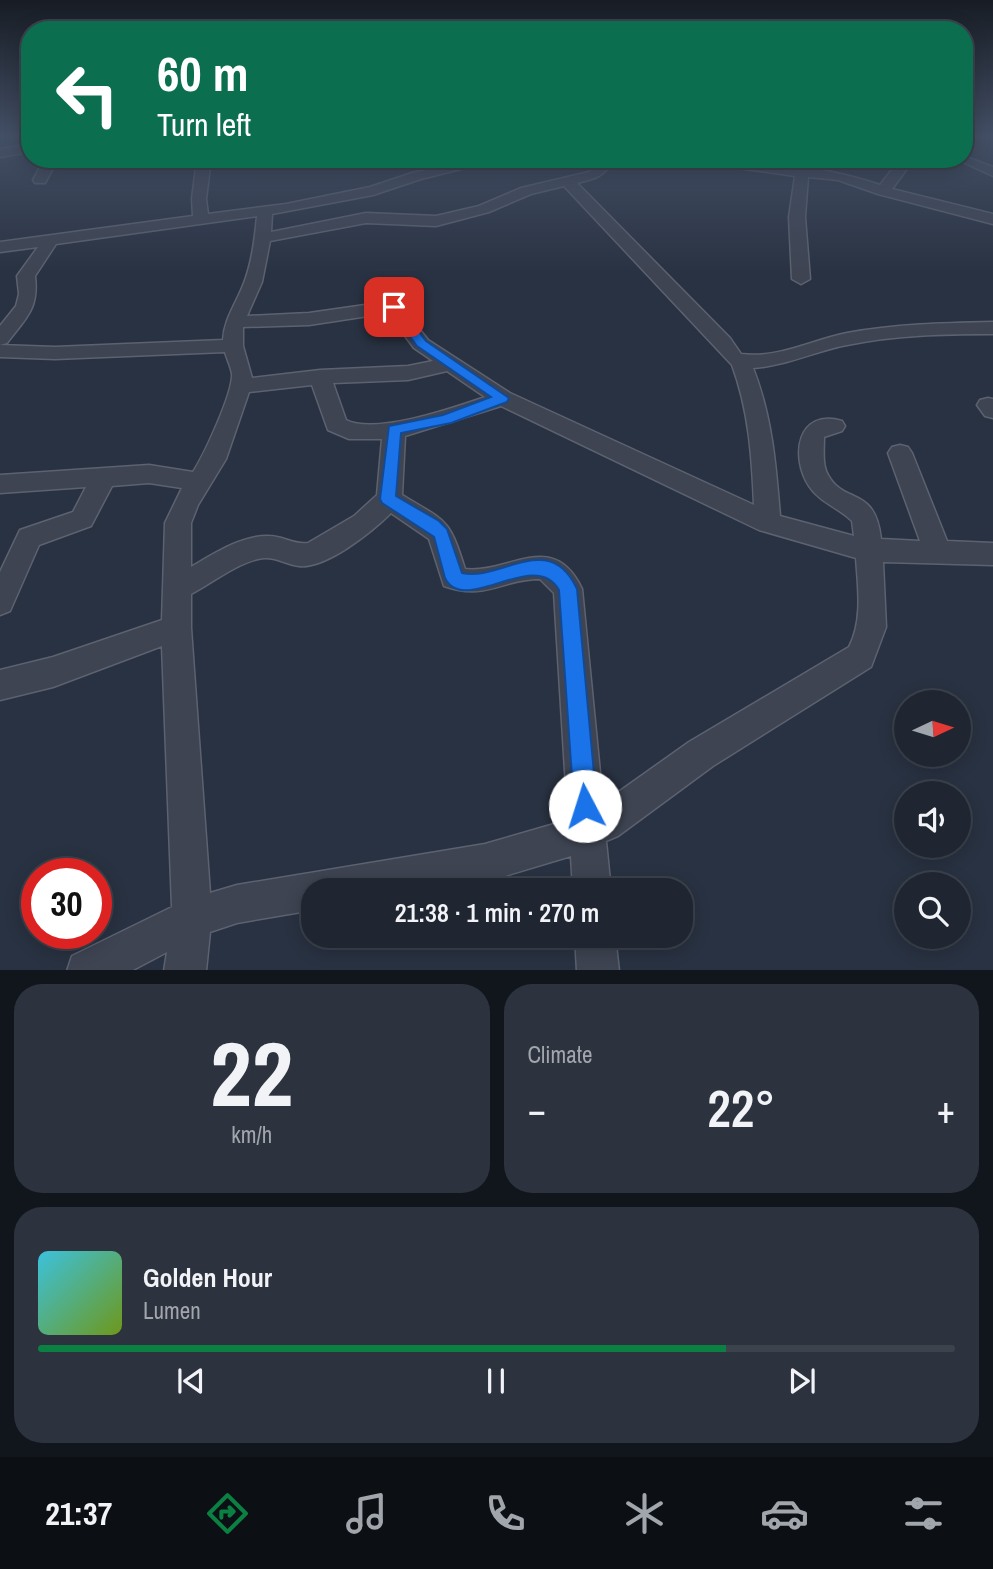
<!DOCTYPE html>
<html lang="en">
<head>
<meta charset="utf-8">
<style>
	body { margin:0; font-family:"Archivo Narrow",sans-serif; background:#2c323e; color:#f1f3f6; height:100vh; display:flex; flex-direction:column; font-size:26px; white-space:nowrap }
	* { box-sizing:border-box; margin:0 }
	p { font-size:23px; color:#a1a5ac }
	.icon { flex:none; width:38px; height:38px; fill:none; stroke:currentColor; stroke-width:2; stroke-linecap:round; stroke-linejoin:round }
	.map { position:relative; height:970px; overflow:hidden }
	.details { display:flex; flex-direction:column; gap:14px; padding:14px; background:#11151c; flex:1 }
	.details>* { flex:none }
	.guide { position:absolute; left:21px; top:21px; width:952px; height:147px; border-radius:28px; box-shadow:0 4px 18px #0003,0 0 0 2px #3c434d; background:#0b6e4f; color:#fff; overflow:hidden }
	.needle { width:46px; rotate:86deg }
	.fabs { position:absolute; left:894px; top:690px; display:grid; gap:14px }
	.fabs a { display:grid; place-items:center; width:77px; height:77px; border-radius:50%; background:#1f2632; box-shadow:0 4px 18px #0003,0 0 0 2px #3c434d; font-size:35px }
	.speed { position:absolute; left:21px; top:858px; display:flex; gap:14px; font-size:35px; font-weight:700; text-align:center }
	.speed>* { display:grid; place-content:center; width:91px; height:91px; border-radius:50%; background:#1f2632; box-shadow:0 4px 18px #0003,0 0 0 2px #3c434d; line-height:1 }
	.speed .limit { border:10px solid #d22; background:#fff; color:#111 }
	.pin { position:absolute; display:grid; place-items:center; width:60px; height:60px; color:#fff; margin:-30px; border-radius:14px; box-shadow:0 4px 10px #0006 }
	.me { position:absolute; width:77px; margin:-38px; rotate:355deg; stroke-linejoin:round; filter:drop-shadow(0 0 5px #0008) }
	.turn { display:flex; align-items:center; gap:24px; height:147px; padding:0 21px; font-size:32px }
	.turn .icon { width:91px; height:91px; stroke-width:2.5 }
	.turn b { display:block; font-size:49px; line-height:60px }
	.big { font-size:52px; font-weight:600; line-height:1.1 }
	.details .card { flex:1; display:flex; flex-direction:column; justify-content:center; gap:10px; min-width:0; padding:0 24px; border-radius:28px; background:#2c323e }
	.details .dial { align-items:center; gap:0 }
	.dial b { font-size:91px; line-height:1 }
	.song { display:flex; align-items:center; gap:21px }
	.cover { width:84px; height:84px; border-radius:10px; background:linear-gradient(135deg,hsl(190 70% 55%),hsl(80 70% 35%)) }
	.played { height:7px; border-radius:4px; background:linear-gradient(90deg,#0b8043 75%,#3c434d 75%) }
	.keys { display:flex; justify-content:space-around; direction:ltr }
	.heat { display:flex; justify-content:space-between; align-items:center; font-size:38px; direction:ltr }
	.details .tiles { flex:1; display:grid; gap:14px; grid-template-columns:1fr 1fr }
	.card:last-child { grid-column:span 2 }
	.trip { position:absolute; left:301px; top:878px; width:392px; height:70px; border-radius:28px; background:#1f2632; box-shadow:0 4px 18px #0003,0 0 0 2px #3c434d; font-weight:600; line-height:70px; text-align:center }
	.tab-bar { display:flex; height:112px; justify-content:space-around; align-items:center; background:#0c0f14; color:#a1a5ac }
	.tab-bar .icon { width:49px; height:49px }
	.tab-bar .selected { color:#0b8043 }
	.tab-bar b { font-size:32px; color:#f1f3f6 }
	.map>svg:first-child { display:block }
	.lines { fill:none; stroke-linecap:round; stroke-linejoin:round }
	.street-casing { stroke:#5c626f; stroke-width:3 }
	.street { fill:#3e4452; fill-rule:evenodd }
	.route { fill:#1a73e8; stroke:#114b97; stroke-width:2 }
</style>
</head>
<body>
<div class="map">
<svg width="993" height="971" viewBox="0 0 993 971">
	<rect width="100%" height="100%" fill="#293242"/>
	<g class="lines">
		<g class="street-casing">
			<g id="street">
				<path d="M 30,144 L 30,152 L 0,157 L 0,149 Z"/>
				<path d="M 964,156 L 993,167 L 993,176 L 956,159 L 964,159 Z"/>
				<path d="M 44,159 L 58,159 L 45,183 L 35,183 L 33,180 Z"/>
				<path d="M 197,159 L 211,159 L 206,199 L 208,214 L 286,204 L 370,187 L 412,173 L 475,159 L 501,159 L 421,179 L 373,195 L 272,214 L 271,232 L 366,213 L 436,216 L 479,206 L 521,188 L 589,172 L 601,159 L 614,159 C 605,176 595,179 577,183 L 730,338 L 741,354 C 778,359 811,340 847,333 C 895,324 944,323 993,322 L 993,334 C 945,334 895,335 847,345 C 815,351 786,366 753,368 C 772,416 776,465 780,516 L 854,536 L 852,521 C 839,508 819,502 809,486 C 790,457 797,408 842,421 L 845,426 L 842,431 L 824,437 C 824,449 822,465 828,475 C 844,505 875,485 881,539 L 920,541 L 888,453 L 892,447 L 900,445 L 908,447 L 912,453 L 947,541 L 993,543 L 993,565 L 883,562 L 886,627 L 871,667 L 713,766 L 618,836 L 606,841 L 611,891 L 573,891 L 571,856 L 485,882 L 432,891 L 313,891 L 313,910 L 237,923 L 210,932 L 206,971 L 164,971 L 167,952 L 131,971 L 67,971 L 72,956 L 172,907 L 162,646 L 53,687 L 0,700 L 0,670 L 53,657 L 162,620 L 165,523 L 182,488 L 149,483 L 112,486 L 91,526 L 39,545 L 10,611 L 0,615 L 0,572 L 20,530 L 73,512 L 86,487 L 0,493 L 0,475 L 149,465 L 193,472 C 204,455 233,393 232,374 C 231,367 227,359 225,352 L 55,359 L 0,357 L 0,345 L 55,347 L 223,340 C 224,319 236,304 244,283 C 252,262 255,239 257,216 L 56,244 L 35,276 C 39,309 26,318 7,343 L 0,345 L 0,326 L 16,306 L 19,294 L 17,276 L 38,247 L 0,252 L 0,242 L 193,216 L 192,199 ZM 564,186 L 732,365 C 749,411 752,457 754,505 L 510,393 L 428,340 L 399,303 L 393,301 L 309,313 L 247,316 L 262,282 L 270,241 L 366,223 L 436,226 L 489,212 L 531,194 ZM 388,313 L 414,348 L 433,361 L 408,366 L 320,370 L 252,378 L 243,346 L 243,327 L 309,325 ZM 447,371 L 485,397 C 453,408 376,435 346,420 L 333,383 L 408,380 ZM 312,385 L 328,430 L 349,439 L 382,439 L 377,495 L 354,516 L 308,543 C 294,545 283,536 269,536 C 242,535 213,554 191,567 L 191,523 L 198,505 L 226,459 L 249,392 ZM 501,406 L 759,530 L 856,558 C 858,587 863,620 849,647 L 689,742 L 603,803 L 582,589 C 553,528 509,574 465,569 C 449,518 447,522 402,495 L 405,436 ZM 391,513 L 429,539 L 444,586 C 487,601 501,579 540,579 L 554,593 L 568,820 L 485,844 L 237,885 L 210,893 L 191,628 L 191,594 C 212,583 234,565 258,559 C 274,555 284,564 299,566 C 326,569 373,531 391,513 Z"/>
				<path d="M 697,159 C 754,159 826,166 880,185 L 894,167 L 899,166 L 906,170 L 892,189 L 993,214 L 993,224 L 878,194 L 838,180 L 808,177 L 805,217 L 810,279 L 801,284 L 792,279 L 789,217 L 795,176 L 703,163 Z"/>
				<path d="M 988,398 L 993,399 L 993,418 L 985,416 L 977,405 L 980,400 Z"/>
				<path d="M 575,936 L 615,936 L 619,971 L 577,971 Z"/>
			</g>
		</g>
		<use href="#street" class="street"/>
	</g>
	<linearGradient id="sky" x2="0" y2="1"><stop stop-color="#171c24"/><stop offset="0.5" stop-color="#434f65"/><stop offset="1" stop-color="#434f65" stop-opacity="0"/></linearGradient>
	<rect width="993" height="273" fill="url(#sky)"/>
	<path class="route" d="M 389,304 L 398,304 L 426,341 L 509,398 L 507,402 L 451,423 L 401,433 L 396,496 L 439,521 L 447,529 L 462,573 C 500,582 549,529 577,589 L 597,806 L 594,814 L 585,817 L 577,814 L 574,806 L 559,590 C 535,547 464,617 445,578 L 434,537 L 382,503 L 380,499 L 389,426 L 443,415 L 491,397 L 417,346 L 388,307 Z"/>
</svg>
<div class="fabs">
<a><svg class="needle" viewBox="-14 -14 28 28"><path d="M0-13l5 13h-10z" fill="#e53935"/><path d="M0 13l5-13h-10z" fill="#a1a5ac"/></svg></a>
<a><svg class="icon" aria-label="sound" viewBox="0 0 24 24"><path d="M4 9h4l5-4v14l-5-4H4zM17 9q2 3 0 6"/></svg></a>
<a><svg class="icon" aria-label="search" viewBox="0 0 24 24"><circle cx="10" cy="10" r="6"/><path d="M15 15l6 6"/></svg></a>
</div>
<div class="speed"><div class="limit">30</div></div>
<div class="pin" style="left:394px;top:307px;background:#d93025"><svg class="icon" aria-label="arrive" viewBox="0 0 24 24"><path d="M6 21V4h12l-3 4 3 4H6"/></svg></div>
<svg class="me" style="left:585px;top:806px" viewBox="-20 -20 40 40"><circle r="19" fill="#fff"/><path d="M0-13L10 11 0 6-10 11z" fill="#1a73e8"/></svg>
<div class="trip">21:38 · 1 min · 270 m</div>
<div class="guide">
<div class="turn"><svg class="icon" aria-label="left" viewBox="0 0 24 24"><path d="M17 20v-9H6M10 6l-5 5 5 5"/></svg><div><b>60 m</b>Turn left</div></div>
</div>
</div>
<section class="details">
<div class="tiles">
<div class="card dial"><b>22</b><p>km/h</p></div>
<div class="card"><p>Climate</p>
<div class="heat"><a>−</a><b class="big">22°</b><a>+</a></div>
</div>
<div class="card">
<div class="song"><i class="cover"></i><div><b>Golden Hour</b><p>Lumen</p></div></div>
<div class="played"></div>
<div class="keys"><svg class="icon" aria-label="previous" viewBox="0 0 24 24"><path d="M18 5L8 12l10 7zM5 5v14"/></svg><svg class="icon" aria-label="pause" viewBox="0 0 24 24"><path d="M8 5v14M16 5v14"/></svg><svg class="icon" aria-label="next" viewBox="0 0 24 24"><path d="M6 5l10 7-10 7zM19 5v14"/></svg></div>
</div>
</div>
</section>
<nav class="tab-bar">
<b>21:37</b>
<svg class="icon selected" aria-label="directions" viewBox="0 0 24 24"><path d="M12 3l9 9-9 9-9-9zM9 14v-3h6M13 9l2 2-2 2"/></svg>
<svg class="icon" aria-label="music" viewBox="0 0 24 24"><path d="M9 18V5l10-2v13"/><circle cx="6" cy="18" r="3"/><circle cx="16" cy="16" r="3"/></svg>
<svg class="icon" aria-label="phone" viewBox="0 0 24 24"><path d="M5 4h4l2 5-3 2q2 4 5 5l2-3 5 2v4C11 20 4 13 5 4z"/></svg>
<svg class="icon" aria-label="climate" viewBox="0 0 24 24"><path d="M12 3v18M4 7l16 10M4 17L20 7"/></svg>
<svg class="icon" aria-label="car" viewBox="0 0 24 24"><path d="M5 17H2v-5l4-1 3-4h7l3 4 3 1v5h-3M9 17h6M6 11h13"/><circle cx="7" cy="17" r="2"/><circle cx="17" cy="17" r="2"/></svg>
<svg class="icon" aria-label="filters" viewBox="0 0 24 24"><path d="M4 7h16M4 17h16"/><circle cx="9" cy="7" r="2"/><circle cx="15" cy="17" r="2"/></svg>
</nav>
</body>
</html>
